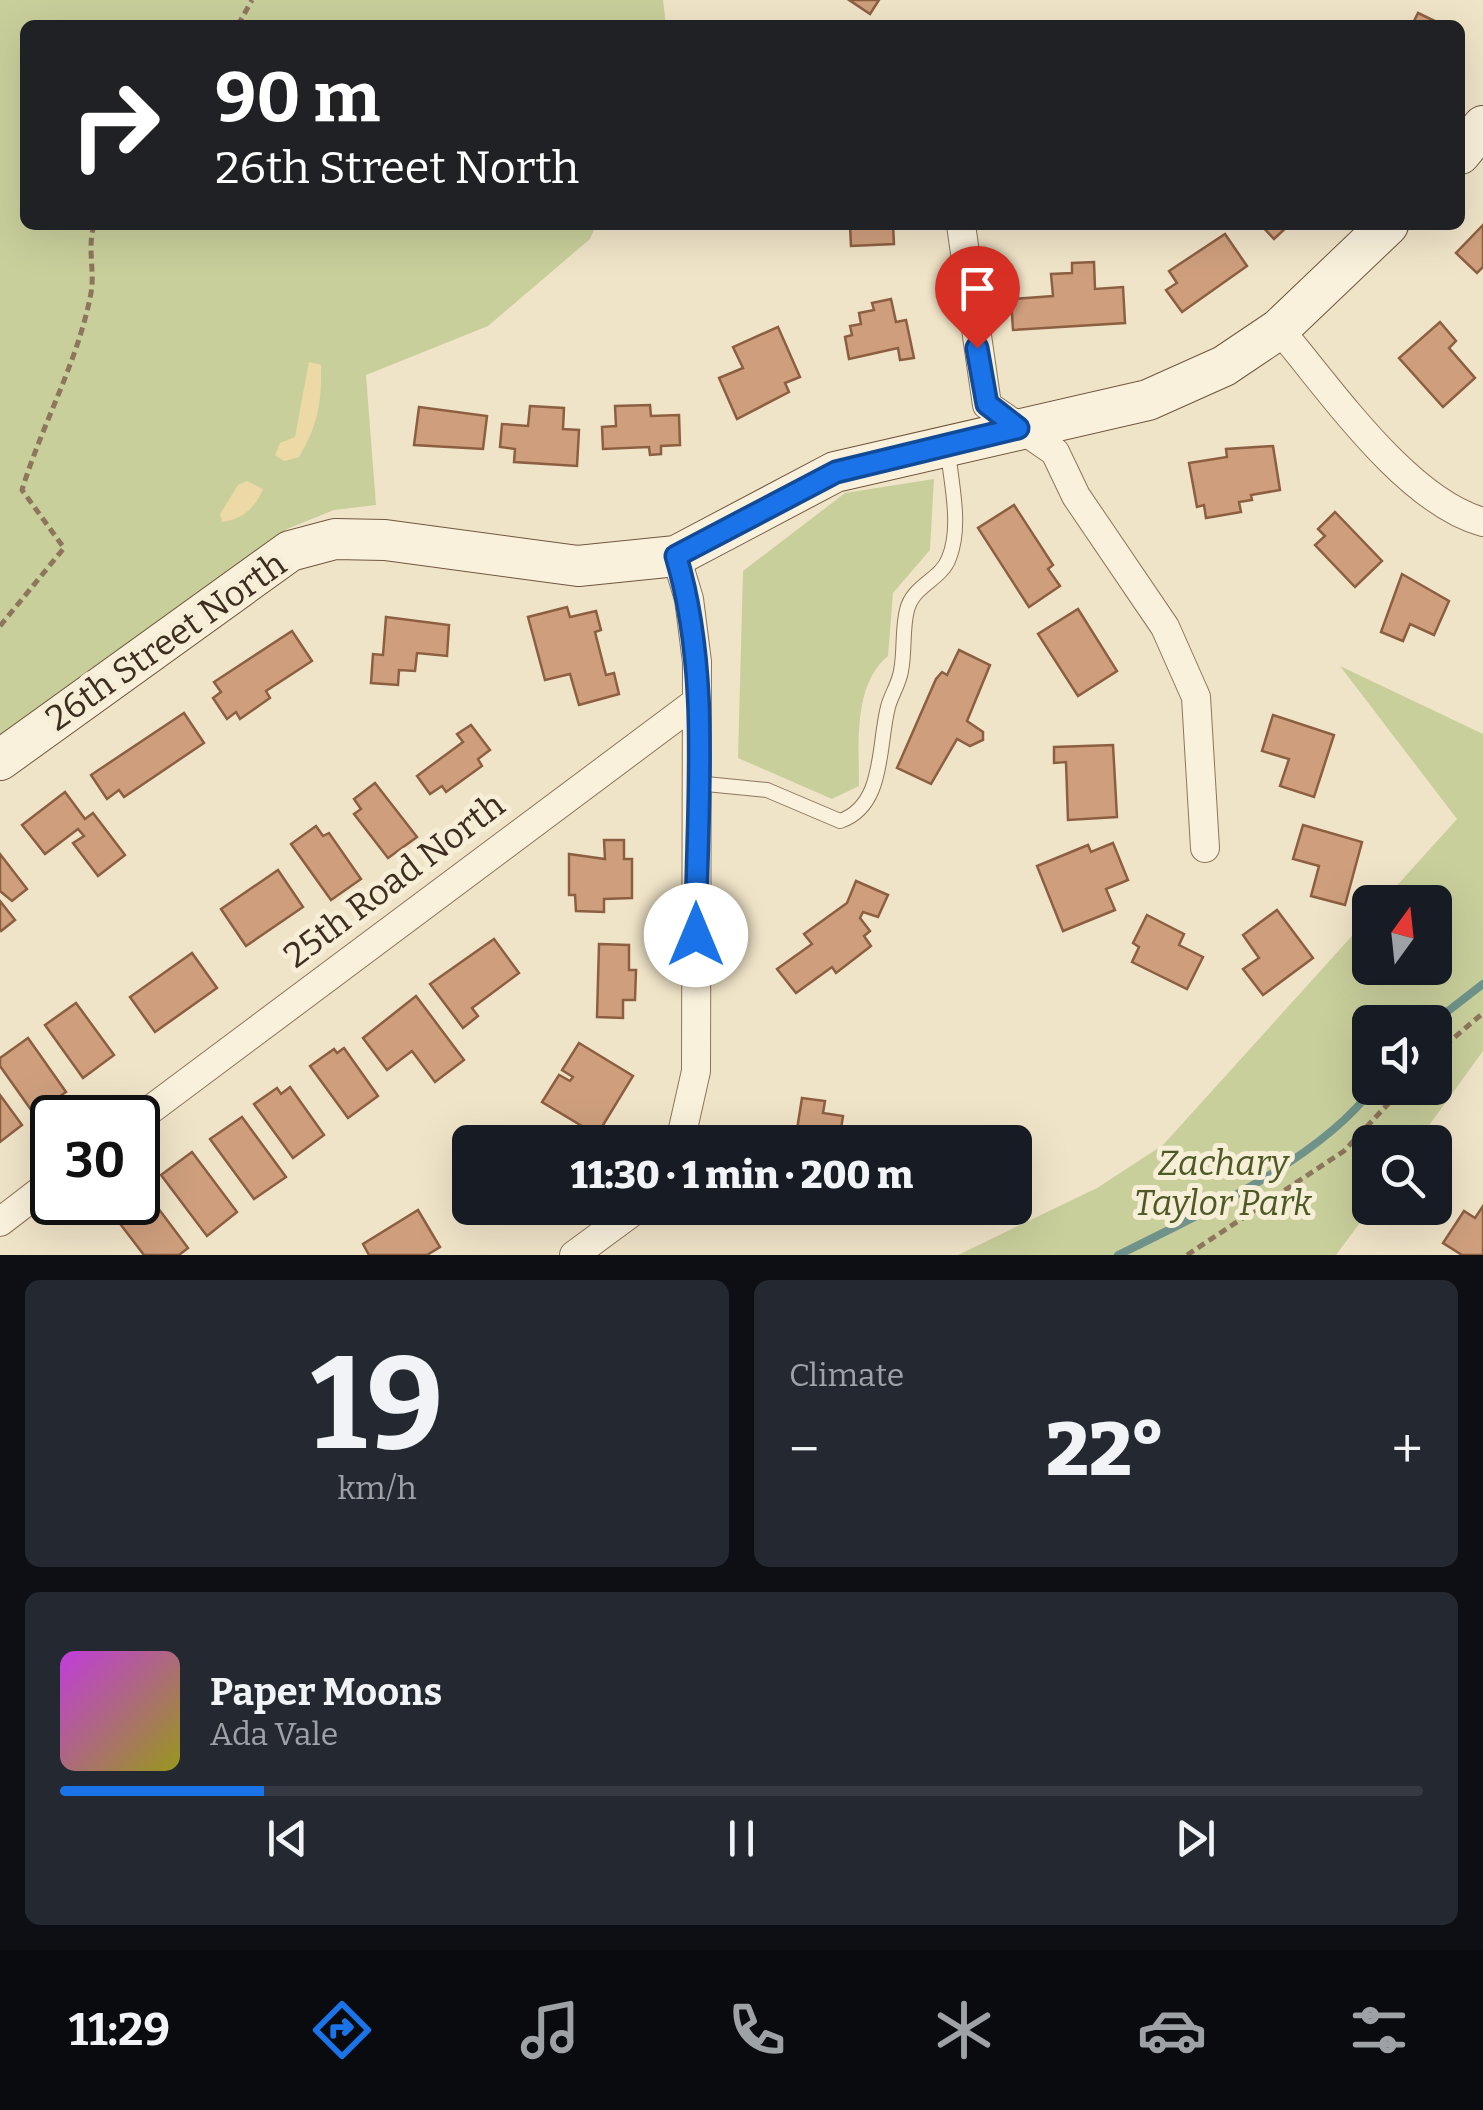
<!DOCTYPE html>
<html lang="en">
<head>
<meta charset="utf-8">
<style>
	body { margin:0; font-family:Bitter,serif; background:#242831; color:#f1f3f6; height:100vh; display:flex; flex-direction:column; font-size:38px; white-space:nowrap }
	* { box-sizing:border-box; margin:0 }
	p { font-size:32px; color:#9ea1a6 }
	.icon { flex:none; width:55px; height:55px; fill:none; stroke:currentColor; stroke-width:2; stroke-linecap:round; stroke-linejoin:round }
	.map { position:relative; height:1255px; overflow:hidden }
	.panel { display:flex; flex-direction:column; gap:25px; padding:25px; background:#0d0f14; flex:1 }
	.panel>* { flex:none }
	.guide { position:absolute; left:20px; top:20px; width:1445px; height:210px; border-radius:15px; box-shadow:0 10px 40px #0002; background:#202124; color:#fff; overflow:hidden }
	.needle { width:65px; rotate:15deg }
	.fabs { position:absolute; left:1352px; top:885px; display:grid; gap:20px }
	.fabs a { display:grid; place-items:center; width:100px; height:100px; border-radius:15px; background:#171b24; box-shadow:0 10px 40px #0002; font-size:50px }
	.speed { position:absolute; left:30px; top:1095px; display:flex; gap:20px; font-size:50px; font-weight:700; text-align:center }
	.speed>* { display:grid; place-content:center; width:130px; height:130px; border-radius:50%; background:#171b24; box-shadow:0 10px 40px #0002; line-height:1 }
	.speed .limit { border:5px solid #111; border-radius:15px; background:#fff; color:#111 }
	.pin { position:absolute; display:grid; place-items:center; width:85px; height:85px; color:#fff; margin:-102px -42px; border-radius:50% 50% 50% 0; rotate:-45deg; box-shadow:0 0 10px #0007 }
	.pin .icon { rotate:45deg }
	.me { position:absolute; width:110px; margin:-55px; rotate:0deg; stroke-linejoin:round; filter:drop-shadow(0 0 8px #0008) }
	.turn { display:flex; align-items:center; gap:35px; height:210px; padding:0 30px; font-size:45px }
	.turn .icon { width:130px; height:130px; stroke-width:2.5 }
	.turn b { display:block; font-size:70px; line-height:85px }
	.big { font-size:75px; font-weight:800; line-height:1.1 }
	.panel .card { flex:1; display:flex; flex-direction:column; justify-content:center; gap:15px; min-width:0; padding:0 35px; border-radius:15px; background:#242831 }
	.panel .dial { align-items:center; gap:0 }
	.dial b { font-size:130px; line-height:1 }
	.song { display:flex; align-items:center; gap:30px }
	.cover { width:120px; height:120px; border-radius:15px; background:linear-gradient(135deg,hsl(290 70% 55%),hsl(60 70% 35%)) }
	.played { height:10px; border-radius:5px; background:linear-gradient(90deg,#1a73e8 15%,#363941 15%) }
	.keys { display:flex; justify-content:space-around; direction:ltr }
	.heat { display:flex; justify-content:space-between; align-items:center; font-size:55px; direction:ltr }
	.panel .tiles { flex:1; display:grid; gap:25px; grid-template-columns:1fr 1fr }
	.card:last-child { grid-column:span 2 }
	.trip { position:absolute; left:452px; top:1125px; width:580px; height:100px; border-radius:15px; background:#171b24; box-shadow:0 10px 40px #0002; font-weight:800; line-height:100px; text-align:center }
	.menu { display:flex; height:160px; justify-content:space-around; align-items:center; background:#090b0e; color:#9ea1a6 }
	.menu .icon { width:70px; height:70px }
	.menu .active { color:#1a73e8 }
	.menu b { font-size:45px; color:#f1f3f6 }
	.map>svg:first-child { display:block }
	.green { fill:#c9cf9b; fill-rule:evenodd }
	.sand { fill:#ecd9a5 }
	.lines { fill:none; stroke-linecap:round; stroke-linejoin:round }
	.stream { stroke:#6f938a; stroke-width:8 }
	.building { fill:#cf9f7d; stroke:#8d5f41; stroke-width:2.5 }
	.lane-casing { stroke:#8d765c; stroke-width:16 }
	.street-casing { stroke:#8d765c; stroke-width:30 }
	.secondary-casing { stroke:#6f573f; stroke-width:42 }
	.path { stroke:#8d765c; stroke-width:5; stroke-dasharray:8 5; stroke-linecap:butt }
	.lane { stroke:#faf1dc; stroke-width:14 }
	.street { stroke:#faf1dc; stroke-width:28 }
	.secondary { stroke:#faf1dc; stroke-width:40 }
	.route-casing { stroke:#114b97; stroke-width:25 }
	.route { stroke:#1a73e8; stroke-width:18 }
	.labels { text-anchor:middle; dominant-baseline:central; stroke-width:10; stroke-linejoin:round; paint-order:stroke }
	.street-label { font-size:35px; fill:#3d2e20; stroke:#f7eed8 }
	.park-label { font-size:35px; font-style:italic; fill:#4d5a26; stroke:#f7eed8 }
</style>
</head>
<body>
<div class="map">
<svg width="1483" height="1255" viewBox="0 0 1483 1255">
	<rect width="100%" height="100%" fill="#f0e4c8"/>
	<g class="green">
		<path d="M 0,0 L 663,0 L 666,25 L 25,25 L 25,225 L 596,225 L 590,239 L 488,326 L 366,375 L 376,505 L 334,510 L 287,529 L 0,736 Z"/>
		<path d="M 934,479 L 930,550 L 893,593 L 888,656 C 853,685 859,743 859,786 L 832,799 L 738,758 L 743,571 L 845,493 Z"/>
		<path d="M 1340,666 L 1483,734 L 1483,1051 L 1417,1142 L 1370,1142 L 1371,1208 L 1336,1255 L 958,1255 L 1097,1188 L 1163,1145 L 1370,916 L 1370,968 L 1435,968 L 1435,902 L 1382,902 L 1457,819 ZM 1370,1022 L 1435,1022 L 1435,1088 L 1370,1088 Z"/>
	</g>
	<g class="sand">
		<path d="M 309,362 L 321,365 C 322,402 318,425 299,457 L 284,461 L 275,455 L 280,443 L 295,437 Z"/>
		<path d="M 247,481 L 263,489 C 255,508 243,519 222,522 L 220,514 L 238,485 Z"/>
	</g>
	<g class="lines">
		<g class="stream">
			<path d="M 1434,1022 L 1483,984"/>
			<path d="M 1118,1255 C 1196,1217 1322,1158 1373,1088"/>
		</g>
	</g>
	<g class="building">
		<path d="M 849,0 L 879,0 L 870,14 Z"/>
		<path d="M 1418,13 L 1443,25 L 1412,25 Z"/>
		<path d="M 850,225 L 893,225 L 894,244 L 851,246 Z"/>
		<path d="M 1261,225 L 1289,225 L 1274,239 Z"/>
		<path d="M 1483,225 L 1483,267 L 1477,273 L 1456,253 Z"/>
		<path d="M 1225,234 L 1247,266 L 1182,312 L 1166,290 L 1177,283 L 1169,271 Z"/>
		<path d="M 1094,262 L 1095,289 L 1123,287 L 1125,323 L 1013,330 L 1011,299 L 1053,296 L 1051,274 L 1072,273 L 1072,263 Z"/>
		<path d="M 891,299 L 896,322 L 906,320 L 914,358 L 900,360 L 898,348 L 849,359 L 845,337 L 852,335 L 850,326 L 861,324 L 859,313 L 874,310 L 872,303 Z"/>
		<path d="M 1440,322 L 1456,341 L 1449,348 L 1475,378 L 1443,407 L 1399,358 Z"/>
		<path d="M 778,327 L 800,377 L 785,383 L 789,392 L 737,419 L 719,378 L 743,368 L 733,347 Z"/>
		<path d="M 650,405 L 651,416 L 679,415 L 680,445 L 661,446 L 661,454 L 650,455 L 649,447 L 603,449 L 602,427 L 616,426 L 615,406 Z"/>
		<path d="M 530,406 L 564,408 L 563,429 L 579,430 L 577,466 L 514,462 L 515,449 L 500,447 L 502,424 L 528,426 Z"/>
		<path d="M 419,407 L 487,416 L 483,449 L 414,445 Z"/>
		<path d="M 1273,446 L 1280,490 L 1251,495 L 1252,500 L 1239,502 L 1241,512 L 1206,518 L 1204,505 L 1197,507 L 1189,463 L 1227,457 L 1226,449 Z"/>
		<path d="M 1014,505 L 1053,565 L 1048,569 L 1060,586 L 1029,607 L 978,528 Z"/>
		<path d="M 1335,512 L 1382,561 L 1355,587 L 1315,545 L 1325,536 L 1318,529 Z"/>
		<path d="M 1402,574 L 1449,601 L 1434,635 L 1410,624 L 1403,641 L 1381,632 Z"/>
		<path d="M 567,607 L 570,617 L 596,611 L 601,630 L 595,632 L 606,675 L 614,673 L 619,694 L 579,705 L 570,674 L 545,680 L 528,617 Z"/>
		<path d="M 1078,609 L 1117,671 L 1078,696 L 1038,634 Z"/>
		<path d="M 386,617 L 449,625 L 447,656 L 417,653 L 415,671 L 399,670 L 398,685 L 371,683 L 373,654 L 383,655 Z"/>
		<path d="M 292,631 L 312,661 L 266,691 L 270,698 L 240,719 L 236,712 L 227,719 L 213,698 L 221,692 L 214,682 Z"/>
		<path d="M 959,650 L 990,665 L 967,721 L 983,732 L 983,740 L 970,746 L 957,739 L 931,784 L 897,768 L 936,679 L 942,672 L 947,675 Z"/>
		<path d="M 184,713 L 204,743 L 124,797 L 119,790 L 107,799 L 91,775 Z"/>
		<path d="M 1273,715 L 1334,735 L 1314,797 L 1280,786 L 1289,759 L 1262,751 Z"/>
		<path d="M 471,725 L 490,750 L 478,759 L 482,766 L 446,792 L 442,786 L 430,794 L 417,776 L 463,742 L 457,734 Z"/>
		<path d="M 1113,745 L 1117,817 L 1068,820 L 1066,762 L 1054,763 L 1054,747 Z"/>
		<path d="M 375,783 L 417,837 L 388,858 L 354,814 L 361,809 L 354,799 Z"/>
		<path d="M 65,792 L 85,819 L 93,813 L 125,855 L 98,876 L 73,843 L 84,836 L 78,829 L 45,854 L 22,825 Z"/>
		<path d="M 1303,825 L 1362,842 L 1345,905 L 1311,896 L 1319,866 L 1293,859 Z"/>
		<path d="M 316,826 L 323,836 L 329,833 L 361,879 L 331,900 L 291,844 Z"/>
		<path d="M 604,840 L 624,840 L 624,859 L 632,859 L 632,898 L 604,899 L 604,912 L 576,911 L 575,895 L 569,895 L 569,854 L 605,859 Z"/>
		<path d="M 1113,843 L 1128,880 L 1106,889 L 1115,910 L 1063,931 L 1037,866 L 1088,845 L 1091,852 Z"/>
		<path d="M 0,854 L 27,889 L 12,901 L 0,891 Z"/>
		<path d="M 278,870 L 303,907 L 246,946 L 221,909 Z"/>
		<path d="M 856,881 L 888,895 L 878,917 L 863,912 L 860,918 L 870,931 L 864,936 L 871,946 L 836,973 L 832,967 L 796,993 L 777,969 L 812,944 L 804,934 L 847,903 Z"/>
		<path d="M 0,901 L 15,920 L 1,931 L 0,930 Z"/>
		<path d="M 1277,910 L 1313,958 L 1263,995 L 1243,969 L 1259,958 L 1243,935 Z"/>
		<path d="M 1147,915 L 1184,934 L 1179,945 L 1203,957 L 1187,989 L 1132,962 L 1139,947 L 1133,943 Z"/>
		<path d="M 494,939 L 519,973 L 472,1008 L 478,1016 L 463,1028 L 430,984 Z"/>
		<path d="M 599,944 L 629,945 L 629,970 L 636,970 L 635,1000 L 623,1000 L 623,1018 L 597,1017 Z"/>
		<path d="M 192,953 L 217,988 L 155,1032 L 130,997 Z"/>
		<path d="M 416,996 L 464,1060 L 435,1082 L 412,1051 L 387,1070 L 363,1038 Z"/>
		<path d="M 76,1003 L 114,1055 L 83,1078 L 45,1025 Z"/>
		<path d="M 28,1038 L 66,1092 L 34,1114 L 0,1066 L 0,1058 Z"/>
		<path d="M 579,1043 L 633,1076 L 597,1135 L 542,1102 L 559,1075 L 570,1081 L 573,1077 L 562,1070 Z"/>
		<path d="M 344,1048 L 378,1096 L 348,1118 L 310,1066 L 334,1049 L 337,1053 Z"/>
		<path d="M 290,1087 L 324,1135 L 293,1158 L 254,1104 L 277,1088 L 281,1094 Z"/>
		<path d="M 0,1095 L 22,1125 L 0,1142 Z"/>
		<path d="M 802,1098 L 825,1101 L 823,1113 L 843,1116 L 839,1142 L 795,1142 Z"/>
		<path d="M 242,1117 L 286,1177 L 254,1199 L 210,1139 Z"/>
		<path d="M 192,1152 L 237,1212 L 207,1236 L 161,1175 Z"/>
		<path d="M 143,1188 L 188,1248 L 179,1255 L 144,1255 L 111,1212 L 123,1202 L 138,1202 L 138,1192 Z"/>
		<path d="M 1483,1206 L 1483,1255 L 1462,1255 L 1443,1243 L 1464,1211 L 1475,1218 Z"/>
		<path d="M 418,1210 L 440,1247 L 427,1255 L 369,1255 L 363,1244 Z"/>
	</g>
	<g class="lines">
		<g class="lane-casing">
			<path id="lane" d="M 696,783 L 767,790 L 840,821 C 885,806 878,745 888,707 C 891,695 899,684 901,671 C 905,651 902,629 907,610 C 913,585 941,580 949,558 C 962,526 951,483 948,451"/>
		</g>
		<g class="street-casing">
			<g id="street">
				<path d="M 961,225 L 987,405 L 1055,452 L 1076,496 L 1165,627 L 1196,697 L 1205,848"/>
				<path d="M 1279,329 C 1330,389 1406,501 1483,522"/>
				<path d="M 676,556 L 689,599 L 697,662 L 696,1071 L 680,1142"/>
				<path d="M 138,1119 L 696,702"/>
				<path d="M 0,1222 L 52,1182"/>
				<path d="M 574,1255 L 638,1208"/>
			</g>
		</g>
		<g class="secondary-casing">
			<g id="secondary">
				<path d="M 1460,154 L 1483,126"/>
				<path d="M 0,760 L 290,551 L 335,539 L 385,540 L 578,566 L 676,556 L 835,472 L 1148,400 L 1224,366 L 1279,329 L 1388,225"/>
			</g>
		</g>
		<g class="path">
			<path d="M 238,25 L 252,0"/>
			<path d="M 0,626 L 64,548 L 22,490 C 42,424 78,362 91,293 C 95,270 87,249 94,225"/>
			<path d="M 1435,1054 L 1483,1013"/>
			<path d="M 1187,1255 L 1344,1151 L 1403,1088"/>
		</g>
		<use href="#lane" class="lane"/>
		<use href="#street" class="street"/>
		<use href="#secondary" class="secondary"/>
	</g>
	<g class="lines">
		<g class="route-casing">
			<path id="route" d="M 696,935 C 696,810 712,676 676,556 L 836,472 L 1018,428 L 987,404 L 977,348"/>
		</g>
		<use href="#route" class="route"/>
	</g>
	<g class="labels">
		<g class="street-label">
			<text transform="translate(166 641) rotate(-35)">26th Street North</text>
			<text transform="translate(394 880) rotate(-37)">25th Road North</text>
		</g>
		<g class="park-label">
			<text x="1223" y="1163">Zachary<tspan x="1223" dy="40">Taylor Park</tspan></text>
		</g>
	</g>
</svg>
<div class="fabs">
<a><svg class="needle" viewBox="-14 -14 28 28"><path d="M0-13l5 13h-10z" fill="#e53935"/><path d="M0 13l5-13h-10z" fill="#9ea1a6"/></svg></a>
<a><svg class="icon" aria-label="sound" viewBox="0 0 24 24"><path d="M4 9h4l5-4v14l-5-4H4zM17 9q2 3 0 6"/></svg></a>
<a><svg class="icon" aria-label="search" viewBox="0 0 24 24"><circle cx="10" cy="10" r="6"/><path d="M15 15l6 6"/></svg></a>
</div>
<div class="speed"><div class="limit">30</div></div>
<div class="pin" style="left:977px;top:348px;background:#d93025"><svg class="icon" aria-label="arrive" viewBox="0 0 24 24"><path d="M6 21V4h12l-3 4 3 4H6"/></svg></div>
<svg class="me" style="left:696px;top:935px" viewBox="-20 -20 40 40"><circle r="19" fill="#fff"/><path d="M0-13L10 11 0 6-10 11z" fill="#1a73e8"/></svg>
<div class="trip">11:30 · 1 min · 200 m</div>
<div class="guide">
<div class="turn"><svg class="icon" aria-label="right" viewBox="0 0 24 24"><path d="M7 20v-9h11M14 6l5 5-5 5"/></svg><div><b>90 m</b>26th Street North</div></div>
</div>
</div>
<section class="panel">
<div class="tiles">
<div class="card dial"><b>19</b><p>km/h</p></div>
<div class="card"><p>Climate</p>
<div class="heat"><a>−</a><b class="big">22°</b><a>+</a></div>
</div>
<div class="card">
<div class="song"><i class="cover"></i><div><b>Paper Moons</b><p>Ada Vale</p></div></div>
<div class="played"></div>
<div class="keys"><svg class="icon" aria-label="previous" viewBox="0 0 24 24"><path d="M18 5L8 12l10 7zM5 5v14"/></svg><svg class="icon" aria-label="pause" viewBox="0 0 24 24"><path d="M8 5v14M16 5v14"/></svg><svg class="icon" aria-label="next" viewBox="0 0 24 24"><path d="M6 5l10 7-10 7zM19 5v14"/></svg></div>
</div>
</div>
</section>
<nav class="menu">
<b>11:29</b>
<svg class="icon active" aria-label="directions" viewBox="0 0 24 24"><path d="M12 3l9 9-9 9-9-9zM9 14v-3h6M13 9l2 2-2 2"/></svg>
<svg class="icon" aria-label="music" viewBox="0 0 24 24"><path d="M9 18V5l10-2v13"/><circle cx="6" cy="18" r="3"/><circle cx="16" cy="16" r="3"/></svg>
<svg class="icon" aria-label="phone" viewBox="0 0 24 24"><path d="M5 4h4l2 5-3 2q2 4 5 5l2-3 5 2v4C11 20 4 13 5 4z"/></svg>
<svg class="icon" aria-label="climate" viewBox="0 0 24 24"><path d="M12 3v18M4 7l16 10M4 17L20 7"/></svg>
<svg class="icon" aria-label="car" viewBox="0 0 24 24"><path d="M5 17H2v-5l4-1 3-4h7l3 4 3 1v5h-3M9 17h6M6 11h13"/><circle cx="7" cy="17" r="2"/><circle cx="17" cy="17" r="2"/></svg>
<svg class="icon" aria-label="filters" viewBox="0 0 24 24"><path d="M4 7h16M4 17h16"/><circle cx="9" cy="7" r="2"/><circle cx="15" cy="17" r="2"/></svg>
</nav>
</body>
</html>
